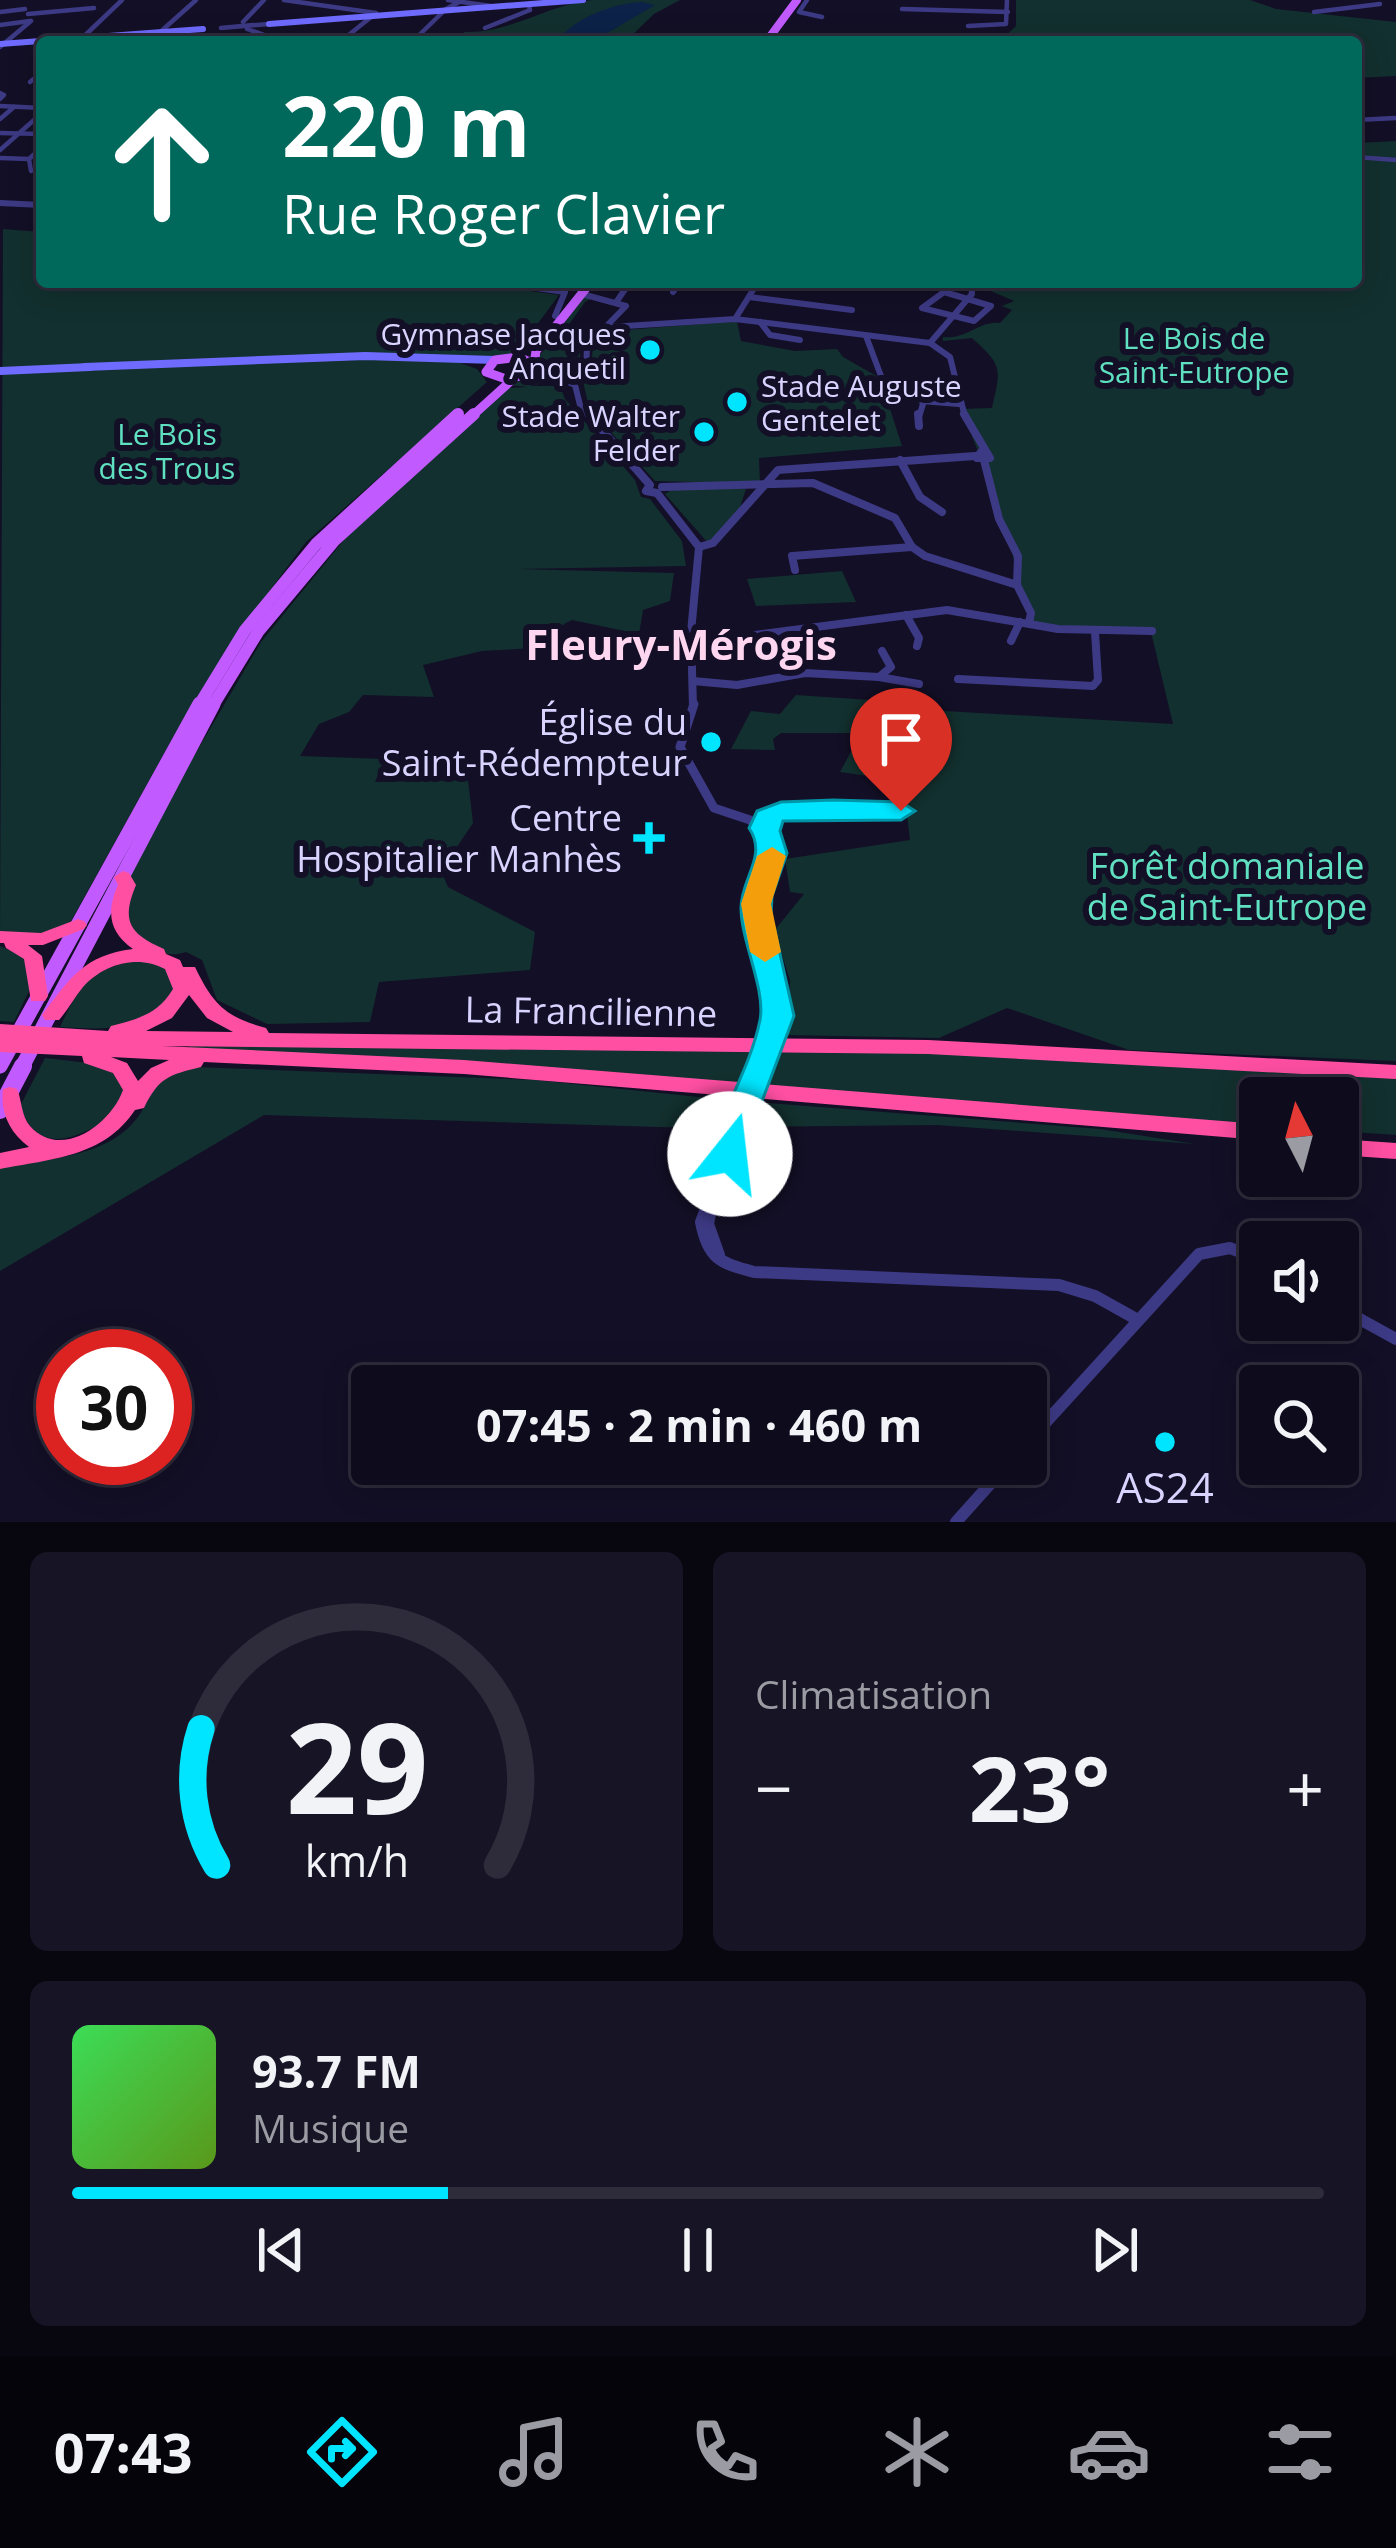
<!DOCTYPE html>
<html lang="fr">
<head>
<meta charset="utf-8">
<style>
	body { margin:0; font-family:"Open Sans",sans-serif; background:#171425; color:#f1f3f6; height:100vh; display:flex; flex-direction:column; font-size:45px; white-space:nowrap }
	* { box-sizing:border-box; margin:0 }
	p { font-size:39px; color:#9b9ba3 }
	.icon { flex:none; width:66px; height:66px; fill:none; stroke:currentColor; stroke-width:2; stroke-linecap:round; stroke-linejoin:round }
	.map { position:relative; height:1522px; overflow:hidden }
	.side { display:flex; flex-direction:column; gap:30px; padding:30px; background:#08060f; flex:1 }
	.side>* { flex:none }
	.hud { position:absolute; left:36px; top:36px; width:1326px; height:252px; border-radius:12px; box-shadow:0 6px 30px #0003,0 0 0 3px #2e2b3b; background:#00695c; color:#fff; overflow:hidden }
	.needle { width:78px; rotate:354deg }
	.buttons { position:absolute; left:1239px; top:1077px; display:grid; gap:24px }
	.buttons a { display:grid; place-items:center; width:120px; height:120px; border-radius:12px; background:#0e0b1c; box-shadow:0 6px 30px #0003,0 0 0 3px #2e2b3b; font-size:60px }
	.speed { position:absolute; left:36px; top:1329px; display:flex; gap:24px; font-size:60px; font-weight:700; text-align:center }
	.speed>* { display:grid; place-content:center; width:156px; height:156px; border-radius:50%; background:#0e0b1c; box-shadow:0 6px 30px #0003,0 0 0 3px #2e2b3b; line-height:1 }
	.speed .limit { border:18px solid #d22; background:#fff; color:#111 }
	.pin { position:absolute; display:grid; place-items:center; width:102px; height:102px; color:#fff; margin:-123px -51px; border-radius:50% 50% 50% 0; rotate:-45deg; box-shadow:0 0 12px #0007 }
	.pin .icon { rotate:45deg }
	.me { position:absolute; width:132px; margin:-66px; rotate:16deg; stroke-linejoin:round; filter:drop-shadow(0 0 9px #0008) }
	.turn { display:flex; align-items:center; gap:42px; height:252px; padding:0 48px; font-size:54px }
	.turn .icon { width:156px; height:156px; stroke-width:2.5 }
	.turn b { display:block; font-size:84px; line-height:102px }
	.big { font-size:90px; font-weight:700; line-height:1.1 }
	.side .card { flex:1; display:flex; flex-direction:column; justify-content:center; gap:18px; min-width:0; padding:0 42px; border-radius:18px; background:#171425 }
	.side .dial { align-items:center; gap:0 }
	.dial svg { height:312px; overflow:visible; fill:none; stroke:#2e2b3b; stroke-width:7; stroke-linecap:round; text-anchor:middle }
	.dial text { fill:#f1f3f6; stroke:none }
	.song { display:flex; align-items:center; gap:36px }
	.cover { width:144px; height:144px; border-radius:18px; background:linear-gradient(135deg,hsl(130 70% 55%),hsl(90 70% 35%)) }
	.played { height:12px; border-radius:6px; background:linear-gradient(90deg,#00e5ff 30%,#2e2b3b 30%) }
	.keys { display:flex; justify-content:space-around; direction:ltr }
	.heat { display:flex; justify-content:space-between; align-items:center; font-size:66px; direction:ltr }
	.side .tiles { flex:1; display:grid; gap:30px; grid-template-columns:1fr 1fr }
	.card:last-child { grid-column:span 2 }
	.trip { position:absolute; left:351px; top:1365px; width:696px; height:120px; border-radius:12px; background:#0e0b1c; box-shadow:0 6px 30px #0003,0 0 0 3px #2e2b3b; font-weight:700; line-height:120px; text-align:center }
	.menu { display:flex; height:192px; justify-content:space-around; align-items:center; background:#06040b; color:#9b9ba3 }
	.menu .icon { width:84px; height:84px }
	.menu .selected { color:#00e5ff }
	.menu b { font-size:54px; color:#f1f3f6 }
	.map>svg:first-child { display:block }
	.green { fill:#12302f }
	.water { fill:#0c2248 }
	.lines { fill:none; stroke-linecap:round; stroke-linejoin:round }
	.street-far4 { stroke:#3d3a85; stroke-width:4.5 }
	.street-far3 { stroke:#3d3a85; stroke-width:6 }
	.street-far2 { stroke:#3d3a85; stroke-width:8 }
	.street-far1 { stroke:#3d3a85; stroke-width:9 }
	.street { stroke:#3d3a85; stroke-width:12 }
	.secondary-far1 { stroke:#6f6bff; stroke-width:6 }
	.secondary { stroke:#6f6bff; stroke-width:8 }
	.primary-far4 { stroke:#c25bff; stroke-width:8 }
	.primary-far3 { stroke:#c25bff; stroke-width:9 }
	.primary-far2 { stroke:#c25bff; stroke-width:12 }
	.primary-far1 { stroke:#c25bff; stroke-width:15 }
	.primary { stroke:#c25bff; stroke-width:18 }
	.highway { fill:#ff4fa3; fill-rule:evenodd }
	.route { fill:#00e5ff; stroke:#0095a6; stroke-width:3 }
	.slow { fill:#f59e0b }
	.poi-dot { fill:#00e5ff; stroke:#130f26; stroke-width:4.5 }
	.labels { text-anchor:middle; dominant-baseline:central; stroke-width:12; stroke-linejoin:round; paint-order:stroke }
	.far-poi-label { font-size:30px; fill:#d9d4ff; stroke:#130f26; text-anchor:end }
	.far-park-label { font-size:30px; fill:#5fe0c0; stroke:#130f26 }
	.poi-label { font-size:36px; fill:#d9d4ff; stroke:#130f26; text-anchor:end }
	.park-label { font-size:36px; fill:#5fe0c0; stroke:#130f26 }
	.street-label { font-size:36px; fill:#d9d4ff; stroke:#130f26 }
	.quarter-label { font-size:42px; font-weight:bold; fill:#ffd6f0; stroke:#130f26 }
	.near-poi-label { font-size:42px; fill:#d9d4ff; stroke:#130f26 }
</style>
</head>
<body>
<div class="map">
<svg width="1396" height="1522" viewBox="0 0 1396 1522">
	<rect width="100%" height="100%" fill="#130f26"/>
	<g class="green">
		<path d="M 592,0 L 680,0 L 654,14 L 625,42 L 455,42 L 464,32 C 509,34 547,5 592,0 Z"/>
		<path d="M 1016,0 L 1250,0 L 1276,9 L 1396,22 L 1396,76 L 1356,78 L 1356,42 L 999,42 L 1016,26 Z"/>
		<path d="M 1396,141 L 1396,1061 L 1129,1050 L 1007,1008 L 939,1038 L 787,1035 L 790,980 L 774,931 L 804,894 L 790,892 L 785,859 L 910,840 L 903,781 L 840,772 L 875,707 L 1173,724 L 1151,632 L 1029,623 C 1029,611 1023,600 1020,587 C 1008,527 985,467 961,409 L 992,408 C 1001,368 1003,366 972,338 L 943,341 L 943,337 C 966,340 980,320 1000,323 L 1012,310 L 1002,306 L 1014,301 L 984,288 L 981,282 L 1356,282 L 1356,143 Z"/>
		<path d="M 3,229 L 42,232 L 42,282 L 463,282 L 559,295 L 516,353 L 458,362 L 477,369 L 487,382 L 306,542 L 241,629 L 172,739 L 66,930 L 55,936 L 0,937 Z"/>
		<path d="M 584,297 L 593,298 L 585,302 L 565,330 L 596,334 L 580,351 L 581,373 L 562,366 L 540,368 L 537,359 Z"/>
		<path d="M 737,321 L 741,341 L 795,351 L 837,349 L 843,357 L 880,378 L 902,446 L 759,458 L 760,484 L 655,481 L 589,408 L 583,381 L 590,374 L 593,347 L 613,331 Z"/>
		<path d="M 528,378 L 558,380 L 529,386 L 560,386 L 565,399 L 635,480 L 641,497 L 650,499 L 682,541 L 686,566 L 518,569 L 674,573 L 670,601 L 643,610 L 639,634 L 572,620 L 564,624 L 551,647 L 482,651 L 423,665 L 434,697 L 363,695 L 349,712 L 319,724 L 300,756 L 385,759 L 375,782 L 468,780 L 473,823 L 441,871 L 448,887 L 535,932 L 530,970 L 379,982 L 370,1022 L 267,1024 L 217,1000 L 202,960 L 186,952 C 162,960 145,946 124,934 L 123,877 L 261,642 L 361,519 L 507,388 L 528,387 L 509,385 Z"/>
		<path d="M 675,488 L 746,489 L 740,507 L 709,544 L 665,494 Z"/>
		<path d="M 842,571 L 856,602 L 756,606 L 747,579 Z"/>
		<path d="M 796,695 L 870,700 L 856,733 L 781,733 L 773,739 L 775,750 L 731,749 L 751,711 L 780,714 Z"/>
		<path d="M 0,946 L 27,958 L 30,989 L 14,1022 L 0,1021 Z"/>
		<path d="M 140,959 L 163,963 L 179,990 C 143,1032 113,1030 60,1027 C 82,980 89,971 140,959 Z"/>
		<path d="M 191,1044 L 967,1053 L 1396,1076 L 1396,1135 L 1338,1131 L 1338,1098 L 1260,1098 L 1260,1127 L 189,1048 Z"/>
		<path d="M 45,1058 L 106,1065 L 125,1080 L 121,1112 C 85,1133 40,1163 20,1106 Z"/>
		<path d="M 195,1067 L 535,1080 L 737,1101 L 726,1129 L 264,1115 L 0,1271 L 0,1168 C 43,1159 102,1158 133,1123 C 146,1109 151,1091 163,1075 Z"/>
		<path d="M 756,1102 L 1100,1129 L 1195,1144 L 937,1125 L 746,1127 Z"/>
	</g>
	<path class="water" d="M 642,2 L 655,5 L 592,42 L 558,40 C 574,18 614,3 642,2 Z"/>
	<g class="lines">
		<g class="street-far4">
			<path d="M 284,0 L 376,13 L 340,42"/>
			<path d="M 448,0 L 491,6"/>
			<path d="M 807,0 L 799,12 L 822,17"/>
			<path d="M 902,9 L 1008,12"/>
			<path d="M 0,12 L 25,9"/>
			<path d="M 1314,12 L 1380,4"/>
			<path d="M 28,14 L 94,8"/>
			<path d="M 243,22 L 264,0"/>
			<path d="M 0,25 L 30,21"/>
			<path d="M 253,25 L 221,28 L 269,24"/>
			<path d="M 968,26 L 1006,24 L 1007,0"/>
			<path d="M 485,28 L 530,10 L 529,5"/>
			<path d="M 247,29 L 284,42"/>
			<path d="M 78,42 L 122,0"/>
			<path d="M 149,42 L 196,0"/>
			<path d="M 412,42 L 446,9 L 463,0"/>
			<path d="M 0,47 L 31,21"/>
			<path d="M 30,82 L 42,72"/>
			<path d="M 0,93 L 4,95 L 0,99"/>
			<path d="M 0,106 L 42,108"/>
			<path d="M 0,119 L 14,107"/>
			<path d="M 1356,120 L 1396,118"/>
			<path d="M 0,133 L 42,134"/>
			<path d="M 0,150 L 42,113"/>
			<path d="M 1356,157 L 1396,160"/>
			<path d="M 0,158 L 29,159"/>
			<path d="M 31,171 L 29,159 L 42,147"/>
		</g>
		<g class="street-far3">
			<path d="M 0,203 L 42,205"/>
			<path d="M 493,282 L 565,292 L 555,316"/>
			<path d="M 673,292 L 680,282"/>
			<path d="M 944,292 L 991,306 L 974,321 L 922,308 Z"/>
			<path d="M 749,297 L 852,310"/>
			<path d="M 617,301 L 630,282"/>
			<path d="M 735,319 L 758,282"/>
			<path d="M 760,322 L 770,335 L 800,340"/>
			<path d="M 610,327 L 735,319 L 930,343"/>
			<path d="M 866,336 L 881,376"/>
			<path d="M 535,368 L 575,385 L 580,405 L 591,417"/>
			<path d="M 573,383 L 586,373 L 587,346 L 626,306 L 582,294"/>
			<path d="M 916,384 L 923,400"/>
			<path d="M 957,398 L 921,401 L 959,404"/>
			<path d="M 919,417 L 923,404"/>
			<path d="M 965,417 L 950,357 L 930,343 L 972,294 L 971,282"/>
		</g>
		<g class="street-far2">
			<path d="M 588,414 L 650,485 L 646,491 L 657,493 L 699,547 L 691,632 L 693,707"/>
			<path d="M 918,414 L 919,426"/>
			<path d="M 964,414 L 990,458 L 977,458 L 981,452"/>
			<path d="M 900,460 L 920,497 L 942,512"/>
			<path d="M 984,460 L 999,519 L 1018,556 L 1017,585"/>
			<path d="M 662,487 L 813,483 L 895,518 L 912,547 L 925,556 L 1017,585 L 1031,613 L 1029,623"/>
			<path d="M 699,547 L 713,543 L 778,470 L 975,456"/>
			<path d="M 795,570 L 792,556 L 912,547"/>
			<path d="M 906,615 L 919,638 L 917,646"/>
			<path d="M 1011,641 L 1020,622"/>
			<path d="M 692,643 L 947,610 L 1058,629 L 1152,631"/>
			<path d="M 879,677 L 919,684"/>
			<path d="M 958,679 L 1093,686 L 1098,680 L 1095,632"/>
			<path d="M 693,681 L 737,685 L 805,673 L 879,677 L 891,667 L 882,651"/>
		</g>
		<g class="street-far1">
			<path d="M 694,704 L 680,747 L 714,808 L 750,820 L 772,840 L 756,914 L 778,1016 L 758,1069"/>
			<path d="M 767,817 L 816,807 L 901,811"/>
		</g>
		<g class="street">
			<path d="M 759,1066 L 701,1222 C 708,1258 719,1263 754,1272 L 1059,1285 L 1095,1296 L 1138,1320"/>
			<path d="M 713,1198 L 708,1224 L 719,1255"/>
			<path d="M 1338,1307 L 1396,1339"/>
			<path d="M 1026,1444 L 1199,1254 L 1230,1248 L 1260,1260"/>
			<path d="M 956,1522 L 1008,1464"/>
		</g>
		<g class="secondary-far1">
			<path d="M 269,24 L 583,0"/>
			<path d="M 0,44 L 203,29"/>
		</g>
		<g class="secondary">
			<path d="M 85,367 L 365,356 L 495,360"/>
			<path d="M 0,371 L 90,367"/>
		</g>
		<path class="primary-far4" d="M 766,42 L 797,0"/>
		<g class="primary-far3">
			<path d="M 519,357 L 534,364 L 529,374 L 506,379 L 486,372 L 495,360 Z"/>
			<path d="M 534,364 L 536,351 L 591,282"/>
			<path d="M 455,417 L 458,414"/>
			<path d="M 471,417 L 513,379"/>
		</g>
		<g class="primary-far2">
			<path d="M 198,707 L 245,630 L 316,544 L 458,414"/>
			<path d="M 212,707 L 258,632 L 335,540 L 474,414"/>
		</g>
		<g class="primary-far1">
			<path d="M 0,1066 L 200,704"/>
			<path d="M 21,1069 L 213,704"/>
		</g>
		<path class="primary" d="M 0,1110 L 23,1066"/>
		<g class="highway">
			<path d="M 123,871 L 129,873 L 136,885 C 121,921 129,934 164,949 L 166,954 L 180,960 L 183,967 L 195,967 C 213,1004 225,1017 266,1028 L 269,1033 L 928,1040 L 1396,1065 L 1396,1079 L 928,1054 L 162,1046 L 464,1060 L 1260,1124 L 1260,1140 L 464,1074 L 204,1062 L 201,1067 C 169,1075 159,1077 144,1108 L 135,1110 C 104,1157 51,1159 0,1169 L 0,1153 L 29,1147 C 10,1133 0,1113 3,1089 L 10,1087 L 17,1089 C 22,1100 21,1116 30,1126 C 61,1161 111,1124 123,1090 L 113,1073 L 84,1063 L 82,1056 L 0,1052 L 0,1024 L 108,1031 L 111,1026 C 138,1019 158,1014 173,989 L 165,969 C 138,954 103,964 83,987 C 74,998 68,1010 59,1020 L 45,1020 L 42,1015 C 70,978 84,955 133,949 C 109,932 106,912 118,885 L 114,877 ZM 189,995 L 207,1018 L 233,1032 L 146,1031 L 172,1018 ZM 111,1057 L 169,1060 L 151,1068 L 138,1081 L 127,1063 Z"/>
			<path d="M 78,919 L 84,921 L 87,925 L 84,929 L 43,945 L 28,945 L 42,956 L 48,996 L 45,1001 L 31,1001 L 24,959 L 6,948 L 4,943 L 0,943 L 0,931 L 41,933 Z"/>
			<path d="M 1338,1139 L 1396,1143 L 1396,1159 L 1338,1155 Z"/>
		</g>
	</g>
	<path class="route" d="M 833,800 L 901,802 L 915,811 L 901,820 L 783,821 L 780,831 L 787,853 L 772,896 L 771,914 L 794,1016 L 746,1144 L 742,1163 L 730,1167 L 718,1163 L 712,1144 C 727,1104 752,1061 760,1020 C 766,990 741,941 741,908 C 741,878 768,856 749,828 L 757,811 L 781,802 Z"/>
	<path class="slow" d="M 772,847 L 786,856 L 771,904 L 781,952 L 765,962 L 750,952 L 741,904 L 757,856 Z"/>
	<g class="poi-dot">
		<circle cx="650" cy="350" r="12"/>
		<circle cx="737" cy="402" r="12"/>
		<circle cx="704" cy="432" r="12"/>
		<circle cx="711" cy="742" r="12"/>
		<path d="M643 820h12v12h12v12h-12v12h-12v-12h-12v-12h12z"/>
		<circle cx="1165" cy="1442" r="12"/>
	</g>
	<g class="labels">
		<g class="far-poi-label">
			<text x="626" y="333">Gymnase Jacques<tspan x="626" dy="34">Anquetil</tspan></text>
			<text x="761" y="385" text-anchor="start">Stade Auguste<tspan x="761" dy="34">Gentelet</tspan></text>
			<text x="680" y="415">Stade Walter<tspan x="680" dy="34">Felder</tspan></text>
		</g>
		<g class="far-park-label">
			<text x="1194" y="337">Le Bois de<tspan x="1194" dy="34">Saint-Eutrope</tspan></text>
			<text x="167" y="433">Le Bois<tspan x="167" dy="34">des Trous</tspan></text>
		</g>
		<g class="poi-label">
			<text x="687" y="721">Église du<tspan x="687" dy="41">Saint-Rédempteur</tspan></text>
			<text x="622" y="817">Centre<tspan x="622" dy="41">Hospitalier Manhès</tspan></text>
		</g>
		<g class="park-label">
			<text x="1227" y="865">Forêt domaniale<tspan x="1227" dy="41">de Saint-Eutrope</tspan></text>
		</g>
		<g class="street-label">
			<text transform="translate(591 1011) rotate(1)">La Francilienne</text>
		</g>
		<g class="quarter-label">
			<text x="681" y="643">Fleury-Mérogis</text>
		</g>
		<g class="near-poi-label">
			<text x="1165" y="1486">AS24</text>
		</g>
	</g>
</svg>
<div class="buttons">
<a><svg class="needle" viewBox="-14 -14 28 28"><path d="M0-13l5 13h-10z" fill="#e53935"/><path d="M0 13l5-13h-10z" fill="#9b9ba3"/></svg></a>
<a><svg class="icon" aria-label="sound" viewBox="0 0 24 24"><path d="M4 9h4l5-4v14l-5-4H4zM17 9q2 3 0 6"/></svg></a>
<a><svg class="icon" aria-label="search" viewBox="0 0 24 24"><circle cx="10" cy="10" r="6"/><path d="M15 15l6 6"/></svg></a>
</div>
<div class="speed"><div class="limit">30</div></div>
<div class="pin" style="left:901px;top:811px;background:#d93025"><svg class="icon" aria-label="arrive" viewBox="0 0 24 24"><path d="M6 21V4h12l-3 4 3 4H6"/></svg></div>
<svg class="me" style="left:730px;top:1154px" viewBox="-20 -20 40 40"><circle r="19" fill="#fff"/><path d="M0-13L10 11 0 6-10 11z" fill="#00e5ff"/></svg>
<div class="trip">07:45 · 2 min · 460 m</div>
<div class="hud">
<div class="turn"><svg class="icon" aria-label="ahead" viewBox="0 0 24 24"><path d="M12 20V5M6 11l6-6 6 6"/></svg><div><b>220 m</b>Rue Roger Clavier</div></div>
</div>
</div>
<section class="side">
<div class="tiles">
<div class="card dial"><svg viewBox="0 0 100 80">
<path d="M14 69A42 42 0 1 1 86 69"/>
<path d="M14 69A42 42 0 0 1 10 34" stroke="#00e5ff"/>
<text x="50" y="56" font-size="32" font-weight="700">29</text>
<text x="50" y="72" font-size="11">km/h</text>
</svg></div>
<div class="card"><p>Climatisation</p>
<div class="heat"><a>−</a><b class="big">23°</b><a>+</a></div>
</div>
<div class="card">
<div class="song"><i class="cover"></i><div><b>93.7 FM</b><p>Musique</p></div></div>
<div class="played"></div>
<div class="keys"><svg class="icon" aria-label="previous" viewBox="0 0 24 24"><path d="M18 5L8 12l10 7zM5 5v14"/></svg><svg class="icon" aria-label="pause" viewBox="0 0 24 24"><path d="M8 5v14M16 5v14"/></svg><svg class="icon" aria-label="next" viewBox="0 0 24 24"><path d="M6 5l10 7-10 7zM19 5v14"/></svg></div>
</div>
</div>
</section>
<nav class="menu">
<b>07:43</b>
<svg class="icon selected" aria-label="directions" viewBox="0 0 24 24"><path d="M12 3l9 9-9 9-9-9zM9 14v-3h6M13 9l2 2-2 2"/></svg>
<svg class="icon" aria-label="music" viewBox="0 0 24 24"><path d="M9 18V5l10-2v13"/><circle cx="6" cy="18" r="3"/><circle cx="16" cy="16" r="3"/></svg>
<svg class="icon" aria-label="phone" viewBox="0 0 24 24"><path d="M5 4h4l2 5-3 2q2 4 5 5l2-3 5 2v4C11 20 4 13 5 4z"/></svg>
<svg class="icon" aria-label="climate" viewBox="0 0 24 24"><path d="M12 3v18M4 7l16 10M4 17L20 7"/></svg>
<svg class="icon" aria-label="car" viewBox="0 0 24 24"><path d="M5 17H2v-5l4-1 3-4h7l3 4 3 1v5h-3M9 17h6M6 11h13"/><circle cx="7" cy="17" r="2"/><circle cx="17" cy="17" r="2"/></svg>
<svg class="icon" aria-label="filters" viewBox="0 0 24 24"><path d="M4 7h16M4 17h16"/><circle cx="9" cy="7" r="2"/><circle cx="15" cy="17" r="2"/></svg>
</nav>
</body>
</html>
